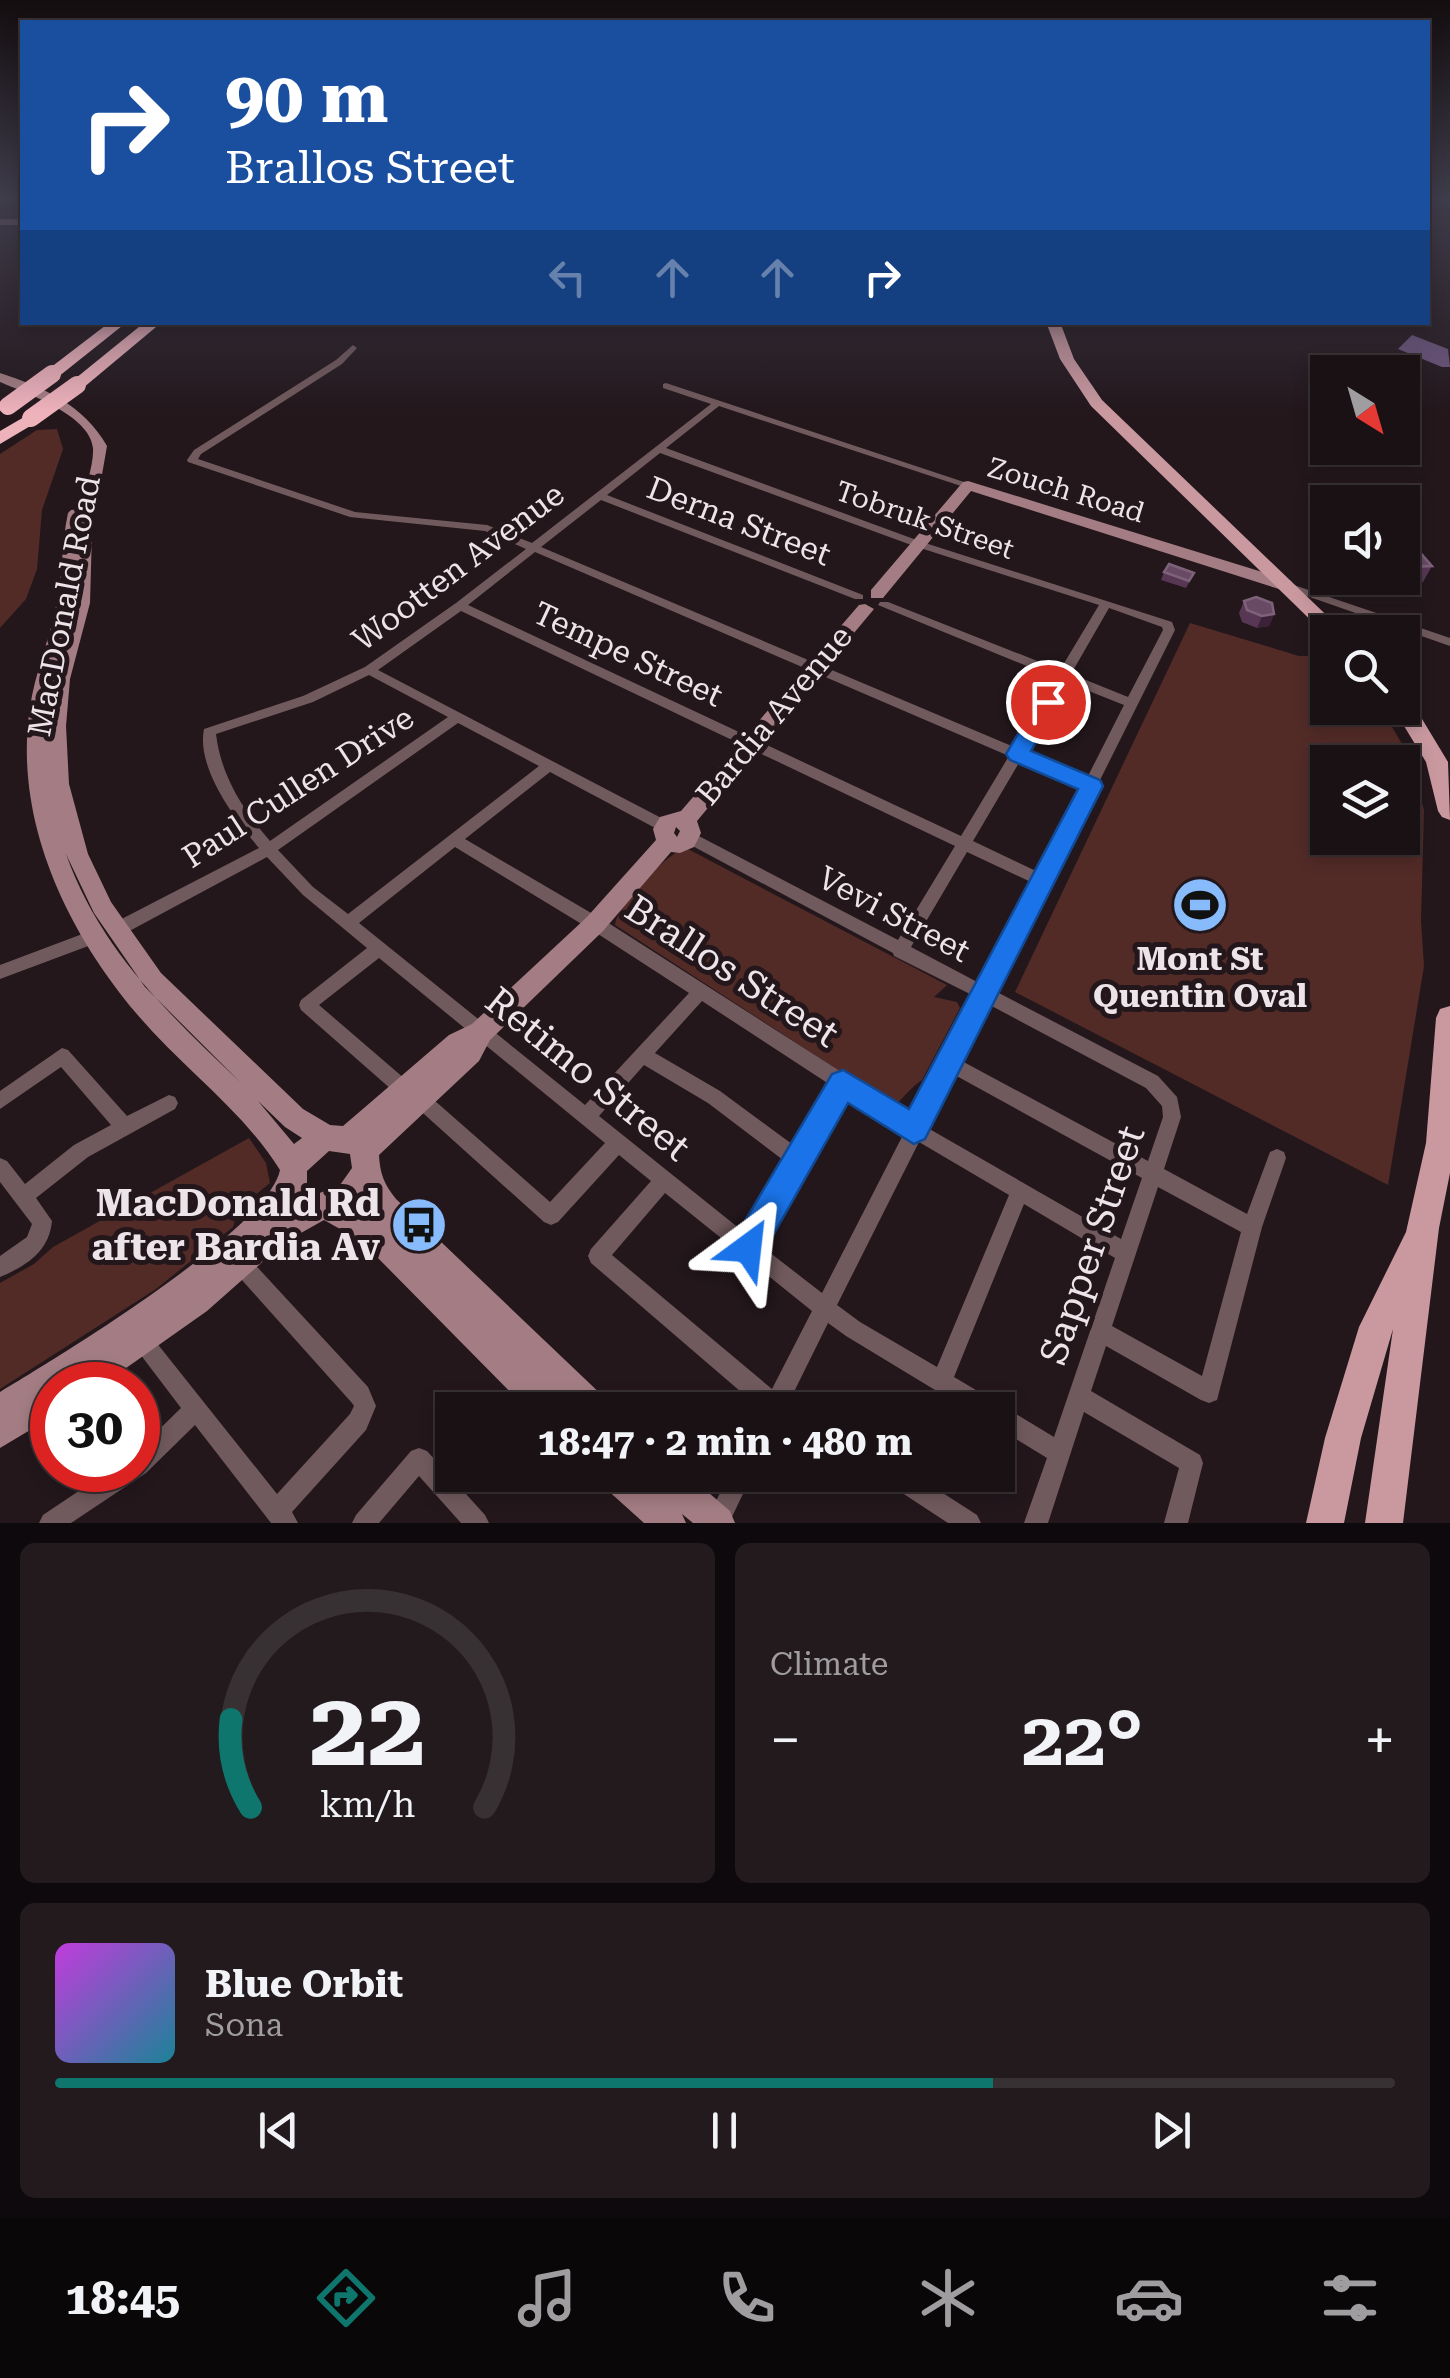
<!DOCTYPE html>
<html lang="en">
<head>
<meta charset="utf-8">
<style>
	body { margin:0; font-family:"Roboto Serif",serif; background:#231a1e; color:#f1f3f6; height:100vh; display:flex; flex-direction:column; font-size:38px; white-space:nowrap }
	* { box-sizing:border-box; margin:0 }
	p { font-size:32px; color:#9f9da0 }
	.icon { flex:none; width:55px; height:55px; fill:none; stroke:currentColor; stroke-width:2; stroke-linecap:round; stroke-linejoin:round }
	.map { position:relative; height:1523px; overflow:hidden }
	.side { display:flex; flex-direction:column; gap:20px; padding:20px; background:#0e090c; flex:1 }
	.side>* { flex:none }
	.hud { position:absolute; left:20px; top:20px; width:1410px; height:305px; border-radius:0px; box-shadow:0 5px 15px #0003,0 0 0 2px #383134; background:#1a4fa0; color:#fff; overflow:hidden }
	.needle { width:65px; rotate:143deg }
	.buttons { position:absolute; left:1310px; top:355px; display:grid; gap:20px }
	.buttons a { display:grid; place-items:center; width:110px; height:110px; border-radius:0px; background:#1a1115; box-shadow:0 5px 15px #0003,0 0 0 2px #383134; font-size:50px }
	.speed { position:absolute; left:30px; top:1362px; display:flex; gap:20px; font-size:50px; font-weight:700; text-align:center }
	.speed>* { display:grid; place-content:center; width:130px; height:130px; border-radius:50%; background:#1a1115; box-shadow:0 5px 15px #0003,0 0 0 2px #383134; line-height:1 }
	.speed .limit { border:15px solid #d22; background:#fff; color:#111 }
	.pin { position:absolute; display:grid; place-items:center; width:85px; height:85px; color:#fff; margin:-42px; border:5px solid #fff; border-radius:50%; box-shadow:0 2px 10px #0007 }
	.me { position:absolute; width:110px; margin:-55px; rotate:30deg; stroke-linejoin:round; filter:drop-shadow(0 0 8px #0008) }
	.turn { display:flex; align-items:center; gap:35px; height:210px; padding:0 40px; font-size:45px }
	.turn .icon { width:130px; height:130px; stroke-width:2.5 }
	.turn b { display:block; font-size:70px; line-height:85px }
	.lanes { display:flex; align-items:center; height:95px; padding:0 40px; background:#0003; justify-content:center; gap:50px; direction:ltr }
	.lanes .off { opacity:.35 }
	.big { font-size:75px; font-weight:700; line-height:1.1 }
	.side .tile { flex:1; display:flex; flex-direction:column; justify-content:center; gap:15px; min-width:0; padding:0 35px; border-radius:15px; background:#231a1e }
	.side .dial { align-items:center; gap:0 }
	.dial svg { height:260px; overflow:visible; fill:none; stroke:#383134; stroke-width:7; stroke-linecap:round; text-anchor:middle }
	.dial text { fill:#f1f3f6; stroke:none }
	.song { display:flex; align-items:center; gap:30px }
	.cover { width:120px; height:120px; border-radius:15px; background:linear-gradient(135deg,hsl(290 70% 55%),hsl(190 70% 35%)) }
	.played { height:10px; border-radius:5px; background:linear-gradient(90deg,#0f766e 70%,#383134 70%) }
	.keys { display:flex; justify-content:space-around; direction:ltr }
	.heat { display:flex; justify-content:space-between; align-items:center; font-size:55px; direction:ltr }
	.side .tiles { flex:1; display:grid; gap:20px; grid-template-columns:1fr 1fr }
	.tile:last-child { grid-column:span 2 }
	.trip { position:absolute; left:435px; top:1392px; width:580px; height:100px; border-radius:0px; background:#1a1115; box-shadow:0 5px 15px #0003,0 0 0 2px #383134; font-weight:700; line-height:100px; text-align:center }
	.menu { display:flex; height:160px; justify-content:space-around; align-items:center; background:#0a0708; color:#9f9da0 }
	.menu .icon { width:70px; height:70px }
	.menu .on { color:#0f766e }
	.menu b { font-size:45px; color:#f1f3f6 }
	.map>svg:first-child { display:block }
	.green { fill:#522b27; fill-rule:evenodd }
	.water { fill:#6f567f }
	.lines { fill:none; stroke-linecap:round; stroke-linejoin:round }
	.street { fill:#715a5d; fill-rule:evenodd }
	.secondary { fill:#a37d83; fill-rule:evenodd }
	.primary { fill:#ca99a0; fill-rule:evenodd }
	.highway { fill:#eeb2bb; fill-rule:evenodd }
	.highway-bridge { stroke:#eeb2bb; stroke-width:18 }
	.wall { fill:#583755 }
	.shaded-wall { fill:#3c2238 }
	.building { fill:#684a65; stroke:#7d6279; stroke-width:2.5 }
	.route { fill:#1a73e8; stroke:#114b97; stroke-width:2.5 }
	.labels { text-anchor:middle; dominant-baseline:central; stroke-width:10; stroke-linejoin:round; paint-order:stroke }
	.far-street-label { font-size:28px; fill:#ece4e8; stroke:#23171c }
	.street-label { font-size:32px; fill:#ece4e8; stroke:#23171c }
	.poi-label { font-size:32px; font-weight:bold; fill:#ece4e8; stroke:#23171c }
	.near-street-label { font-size:38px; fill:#ece4e8; stroke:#23171c }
	.near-poi-label { font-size:38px; font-weight:bold; fill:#ece4e8; stroke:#23171c; text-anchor:end }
</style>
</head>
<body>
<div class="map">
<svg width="1450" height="1523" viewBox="0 0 1450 1523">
	<rect width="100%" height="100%" fill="#23171c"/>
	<g class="green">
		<path d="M 57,429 L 63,449 L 42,510 L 37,569 L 26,599 L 0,628 L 0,454 L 37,430 Z"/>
		<path d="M 1190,623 L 1299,656 L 1327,656 L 1328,708 L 1381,708 L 1409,756 L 1424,810 L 1421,921 L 1424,966 L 1388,1185 L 1015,992 ZM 1402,762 L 1402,838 L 1328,838 L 1328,762 Z"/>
		<path d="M 686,848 L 947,985 L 934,997 L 957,1002 L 960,1008 L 922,1080 C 915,1084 899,1101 895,1107 L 615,925 C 617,906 667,852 686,848 Z"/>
		<path d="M 249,1138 L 266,1163 L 270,1183 L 239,1208 L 233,1227 L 156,1289 L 0,1389 L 0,1283 L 34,1264 L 53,1247 Z"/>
	</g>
	<path class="water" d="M 1412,335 L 1448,349 L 1450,367 L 1442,367 L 1398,349 Z"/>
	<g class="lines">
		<g class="street">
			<path d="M 353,345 L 357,348 L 342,364 L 201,454 L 198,459 L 355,512 L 487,525 L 532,543 L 711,404 L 663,388 L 663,384 L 666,383 L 973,485 L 968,488 L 964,487 L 719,406 L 666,448 L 922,542 L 1172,622 L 1175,630 L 1098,784 L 1099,786 L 1095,790 L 995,991 L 1158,1076 L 1177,1097 L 1181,1117 L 1164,1169 L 1247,1214 L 1270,1152 L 1277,1149 L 1284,1152 L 1286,1158 L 1262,1227 L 1217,1400 L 1209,1403 L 1201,1400 L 1106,1346 L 1091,1391 L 1200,1455 L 1203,1463 L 1188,1523 L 1164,1523 L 1179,1468 L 1084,1412 L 1048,1523 L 1024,1523 L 1047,1458 L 998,1428 L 998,1410 L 968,1410 L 846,1336 L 828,1323 L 785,1410 L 762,1410 L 591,1263 L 588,1256 L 591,1249 L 651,1181 L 619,1155 L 558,1222 L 551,1225 L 544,1222 L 414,1105 L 412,1097 L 406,1099 L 400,1097 L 301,1010 L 299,1005 L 301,1000 L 367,948 L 303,895 L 267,857 L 122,935 L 116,936 L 110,935 L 108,930 L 110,925 L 259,848 C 235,819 196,768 204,729 L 303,696 L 365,667 L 456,603 L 526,549 L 485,531 L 350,517 L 188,462 L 187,460 L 194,450 L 336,360 ZM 660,453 L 914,546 L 1099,605 L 1060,670 L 888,602 L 880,602 L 878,605 L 1056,678 L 1014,747 L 541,547 L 601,500 L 855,599 L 863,599 L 863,595 L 607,495 ZM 535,552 L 1009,756 L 961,836 L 468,605 ZM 1109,608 L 1162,627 L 1163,630 L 1128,697 L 1071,674 ZM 461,611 L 955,846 L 898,940 L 695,834 L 685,834 L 683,838 L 685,842 L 893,953 L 894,956 L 974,996 L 912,1117 L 610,924 L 465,839 L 550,772 L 659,830 L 669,830 L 671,826 L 669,822 L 378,670 ZM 369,675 L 448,717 L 270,841 C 243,810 221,776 216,734 L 313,702 ZM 1066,682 L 1124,705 L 1087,778 L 1025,752 ZM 458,723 L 539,766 L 348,914 L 313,887 L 278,850 ZM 1020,761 L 1082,787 L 1038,872 L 973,841 ZM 455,847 L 598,934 L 689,993 L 585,1105 L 359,923 ZM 967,852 L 1033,883 L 981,984 L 911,947 ZM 379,958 L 605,1143 L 550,1202 L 426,1093 L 420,1091 L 414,1093 L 412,1085 L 319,1005 ZM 702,1001 L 832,1086 L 796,1147 L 720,1091 L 655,1053 ZM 988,1004 L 1146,1088 L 1162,1106 L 1163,1117 L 1148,1161 L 960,1060 ZM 644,1065 L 708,1103 L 787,1163 L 745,1233 L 599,1116 ZM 953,1074 L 1142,1178 L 1121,1239 L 926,1127 ZM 846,1095 L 904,1133 L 822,1293 L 760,1245 ZM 919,1142 L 1009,1195 L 937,1367 L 860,1322 L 837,1305 ZM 1158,1187 L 1241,1232 L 1202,1376 L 1112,1326 ZM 665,1193 L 812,1311 L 772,1389 L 612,1255 ZM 1024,1204 L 1115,1258 L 1054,1437 L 1006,1408 L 997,1405 L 996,1402 L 954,1377 Z"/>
			<path d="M 1285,582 L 1450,638 L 1450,646 L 1281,587 L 1281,583 Z"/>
			<path d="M 93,930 L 99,932 L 101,937 L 99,942 L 0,979 L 0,965 Z"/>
			<path d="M 62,1048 L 68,1050 L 127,1116 L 169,1095 L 175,1097 L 178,1103 L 175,1109 L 88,1157 L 36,1198 L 52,1221 C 49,1252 26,1266 0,1277 L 0,1256 L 27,1237 L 32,1224 L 0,1182 L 0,1158 L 7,1161 L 25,1184 L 74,1145 L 111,1125 L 61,1067 L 0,1109 L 0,1091 Z"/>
			<path d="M 240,1253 L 247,1256 L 368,1387 L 376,1406 L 366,1430 L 292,1512 L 298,1523 L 271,1523 L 195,1425 L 146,1473 L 71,1523 L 39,1523 L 43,1515 L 110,1470 L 138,1470 L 138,1450 L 181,1408 L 134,1346 L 131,1339 L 134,1332 L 141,1329 L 148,1332 L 277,1494 L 350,1414 L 354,1406 L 352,1403 L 233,1270 L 230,1263 L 233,1256 Z"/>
			<path d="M 419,1448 L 427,1451 L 485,1515 L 489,1523 L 461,1523 L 419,1476 L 379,1523 L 352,1523 L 356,1515 L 411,1451 Z"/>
			<path d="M 729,1475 L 752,1475 L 729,1523 L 705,1523 Z"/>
			<path d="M 884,1475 L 915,1475 L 977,1515 L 981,1523 L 948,1523 L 887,1483 Z"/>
		</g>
		<g class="secondary">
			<rect x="0" y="219" width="22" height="6"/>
			<path d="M 0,373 C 43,387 84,405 107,446 L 92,532 L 90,603 L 70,679 L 66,726 L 69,784 L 88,854 L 111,902 L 161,973 L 303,1109 L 330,1125 L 343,1126 L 449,1035 L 472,1024 L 587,917 L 656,840 L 653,829 L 660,817 L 681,811 L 859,605 L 865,604 L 874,609 L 697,821 L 701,833 L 694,847 L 680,853 L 671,852 L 603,931 L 490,1040 L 479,1061 L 379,1155 C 380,1174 384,1184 396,1199 L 606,1399 L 611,1410 L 572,1410 L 562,1400 L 566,1410 L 528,1410 L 376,1256 L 356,1238 L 324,1220 L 285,1242 L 207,1311 L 102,1385 L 52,1385 L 52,1417 L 0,1448 L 0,1392 C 58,1357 268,1230 280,1170 C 242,1109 182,1068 136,1013 C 66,930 13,819 30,707 C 35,674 48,643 55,611 C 63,579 61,545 68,513 L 71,510 L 80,509 C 84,491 94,466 93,448 C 90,415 26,393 0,382 ZM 676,827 L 680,831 L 677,837 L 674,833 ZM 66,854 L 94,913 L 145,987 L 240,1082 C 169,1014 100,950 66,854 ZM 258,1101 L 285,1127 L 302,1138 L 294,1144 ZM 329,1151 L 350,1154 L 352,1168 L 340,1185 L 317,1194 L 307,1189 L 307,1171 ZM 363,1201 L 363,1202 L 375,1217 L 356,1207 Z"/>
			<path d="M 968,481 L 1291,581 L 1293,585 L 1285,590 L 1279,589 L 971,491 L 883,598 L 871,598 L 871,590 L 963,482 Z"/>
			<path d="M 600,1475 L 641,1475 L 650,1483 L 647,1475 L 688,1475 L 730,1511 L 735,1523 L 693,1523 L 682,1514 L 686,1523 L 644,1523 L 604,1487 Z"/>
		</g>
		<g class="primary">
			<path d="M 1046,322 L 1060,322 L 1074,359 L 1102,400 L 1344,632 L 1328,632 L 1327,636 L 1091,406 L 1060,359 Z"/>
			<path d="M 1402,697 L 1410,699 L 1448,762 L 1450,820 L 1442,817 L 1438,811 L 1426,762 L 1393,708 L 1402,708 Z"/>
			<path d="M 1450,1006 L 1450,1173 L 1439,1228 L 1403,1523 L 1365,1523 L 1393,1329 L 1361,1438 L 1344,1523 L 1306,1523 L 1325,1438 L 1359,1327 L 1406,1232 L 1426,1143 L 1436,1018 L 1440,1009 Z"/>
		</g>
		<g class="highway">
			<path d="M 110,322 L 127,322 L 58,377 L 46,377 L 46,371 Z"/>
			<path d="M 145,322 L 162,322 L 83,388 L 71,388 L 71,382 Z"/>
			<path d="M 31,413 L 40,418 L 37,422 L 0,444 L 0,431 Z"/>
		</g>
		<g class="highway-bridge">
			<path d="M 8,406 L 52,374"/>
			<path d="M 31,418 L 77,385"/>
		</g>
	</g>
	<g class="wall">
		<path d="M 1402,541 L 1432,566 L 1423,582 L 1400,582 L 1396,578 L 1402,578 Z"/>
		<path d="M 1164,572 L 1194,573 L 1186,588 L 1161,580 Z"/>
		<path d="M 1244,601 L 1274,614 L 1269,626 L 1257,628 L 1242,622 L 1239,613 Z"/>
	</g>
	<path class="shaded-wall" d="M 1274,614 L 1269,626 L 1257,628 L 1262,616 Z"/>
	<g class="building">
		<path d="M 1402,541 L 1410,541 L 1432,566 L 1408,567 L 1402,560 Z"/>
		<path d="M 1169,564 L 1194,573 L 1189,581 L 1164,572 Z"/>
		<path d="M 1256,597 L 1272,603 L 1274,614 L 1262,616 L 1247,610 L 1244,601 Z"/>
	</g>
	<linearGradient id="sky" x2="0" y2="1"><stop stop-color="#130d0f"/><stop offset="0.48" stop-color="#3f3c4b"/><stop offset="1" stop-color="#3f3c4b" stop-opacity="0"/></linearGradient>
	<rect width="1450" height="413" fill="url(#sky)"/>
	<path class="route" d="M 1048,695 L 1059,702 L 1031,751 L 1100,780 L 1103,786 L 925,1139 L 914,1144 L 848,1103 L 759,1260 L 748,1264 L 736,1260 L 731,1248 L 736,1236 L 832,1074 L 843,1070 L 909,1109 L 1078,789 L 1010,760 L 1006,754 L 1040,697 Z"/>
	<defs>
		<g id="stadium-disc" transform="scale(2.875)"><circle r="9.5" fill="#87bbfb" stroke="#23171c"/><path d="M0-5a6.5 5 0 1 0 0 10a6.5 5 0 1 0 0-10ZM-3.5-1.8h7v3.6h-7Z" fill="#111"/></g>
		<g id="bus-disc" transform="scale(2.875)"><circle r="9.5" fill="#87bbfb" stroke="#23171c"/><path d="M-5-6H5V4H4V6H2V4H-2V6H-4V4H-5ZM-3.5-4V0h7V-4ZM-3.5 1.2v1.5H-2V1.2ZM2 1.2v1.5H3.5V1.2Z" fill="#111"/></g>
	</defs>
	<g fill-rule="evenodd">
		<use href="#stadium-disc" x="1200" y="905"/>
		<use href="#bus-disc" x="419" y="1225"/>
	</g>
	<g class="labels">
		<g class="far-street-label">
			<text transform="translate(1066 490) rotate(17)">Zouch Road</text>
			<text transform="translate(925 520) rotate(19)">Tobruk Street</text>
		</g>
		<g class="street-label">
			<text transform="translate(739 521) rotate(21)">Derna Street</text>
			<text transform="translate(458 567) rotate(-37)">Wootten Avenue</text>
			<text transform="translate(64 606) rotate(-79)">MacDonald Road</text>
			<text transform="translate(628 654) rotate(25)">Tempe Street</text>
			<text transform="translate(774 715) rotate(-50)">Bardia Avenue</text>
			<text transform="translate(298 787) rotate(-33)">Paul Cullen Drive</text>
			<text transform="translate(894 914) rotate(28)">Vevi Street</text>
		</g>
		<g class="poi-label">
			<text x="1200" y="959">Mont St<tspan x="1200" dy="37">Quentin Oval</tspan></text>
		</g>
		<g class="near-street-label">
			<text transform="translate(732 971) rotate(33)">Brallos Street</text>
			<text transform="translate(588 1074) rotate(39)">Retimo Street</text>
			<text transform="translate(1092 1245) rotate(-71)">Sapper Street</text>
		</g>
		<g class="near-poi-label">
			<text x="380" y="1203">MacDonald Rd<tspan x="380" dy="44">after Bardia Av</tspan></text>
		</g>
	</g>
</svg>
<div class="buttons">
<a><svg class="needle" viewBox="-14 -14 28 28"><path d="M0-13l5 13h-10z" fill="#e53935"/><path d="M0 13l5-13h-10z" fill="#9f9da0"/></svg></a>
<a><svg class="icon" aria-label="sound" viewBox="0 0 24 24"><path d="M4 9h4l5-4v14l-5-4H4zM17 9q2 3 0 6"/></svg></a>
<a><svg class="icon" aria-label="search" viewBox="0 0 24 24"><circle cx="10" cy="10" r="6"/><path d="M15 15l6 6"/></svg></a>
<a><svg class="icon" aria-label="layers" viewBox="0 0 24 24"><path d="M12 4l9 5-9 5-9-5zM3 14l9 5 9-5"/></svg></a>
</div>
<div class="speed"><div class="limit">30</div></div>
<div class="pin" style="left:1048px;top:702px;background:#d93025"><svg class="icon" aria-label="arrive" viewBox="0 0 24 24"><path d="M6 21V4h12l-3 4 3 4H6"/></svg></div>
<svg class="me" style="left:748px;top:1248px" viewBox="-20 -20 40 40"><path d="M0-17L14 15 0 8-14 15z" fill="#1a73e8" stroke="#fff" stroke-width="4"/></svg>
<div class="trip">18:47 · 2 min · 480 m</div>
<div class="hud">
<div class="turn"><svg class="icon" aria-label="right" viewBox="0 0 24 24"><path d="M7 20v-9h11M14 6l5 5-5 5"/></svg><div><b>90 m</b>Brallos Street</div></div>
<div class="lanes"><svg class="icon off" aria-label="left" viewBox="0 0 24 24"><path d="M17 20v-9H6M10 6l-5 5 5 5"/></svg><svg class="icon off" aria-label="ahead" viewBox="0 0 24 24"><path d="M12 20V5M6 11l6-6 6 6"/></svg><svg class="icon off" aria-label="ahead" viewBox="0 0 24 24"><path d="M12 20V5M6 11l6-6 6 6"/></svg><svg class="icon" aria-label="right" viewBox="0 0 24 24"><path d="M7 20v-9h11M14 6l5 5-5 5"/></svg></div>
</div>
</div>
<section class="side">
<div class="tiles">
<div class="tile dial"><svg viewBox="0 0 100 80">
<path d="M14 69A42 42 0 1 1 86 69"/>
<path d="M14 69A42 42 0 0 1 8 42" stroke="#0f766e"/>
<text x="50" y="56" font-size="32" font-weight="700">22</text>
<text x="50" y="72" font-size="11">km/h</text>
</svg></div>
<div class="tile"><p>Climate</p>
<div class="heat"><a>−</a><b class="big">22°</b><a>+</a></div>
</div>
<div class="tile">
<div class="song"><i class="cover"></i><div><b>Blue Orbit</b><p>Sona</p></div></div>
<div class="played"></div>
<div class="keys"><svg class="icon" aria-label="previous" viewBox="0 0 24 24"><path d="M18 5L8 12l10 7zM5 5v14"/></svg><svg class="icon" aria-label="pause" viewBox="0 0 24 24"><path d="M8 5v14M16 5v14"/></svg><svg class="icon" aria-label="next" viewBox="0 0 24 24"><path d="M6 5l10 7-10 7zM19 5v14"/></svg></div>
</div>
</div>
</section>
<nav class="menu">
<b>18:45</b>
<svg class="icon on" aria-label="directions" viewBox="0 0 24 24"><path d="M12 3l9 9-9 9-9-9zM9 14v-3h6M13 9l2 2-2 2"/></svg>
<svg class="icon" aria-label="music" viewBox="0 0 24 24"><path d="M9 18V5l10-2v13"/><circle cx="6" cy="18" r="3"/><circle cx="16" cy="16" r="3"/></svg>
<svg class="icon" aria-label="phone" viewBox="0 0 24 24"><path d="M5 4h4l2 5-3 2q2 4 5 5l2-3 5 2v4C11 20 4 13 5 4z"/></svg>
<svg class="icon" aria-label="climate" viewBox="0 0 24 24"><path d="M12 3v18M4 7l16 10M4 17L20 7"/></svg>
<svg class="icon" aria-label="car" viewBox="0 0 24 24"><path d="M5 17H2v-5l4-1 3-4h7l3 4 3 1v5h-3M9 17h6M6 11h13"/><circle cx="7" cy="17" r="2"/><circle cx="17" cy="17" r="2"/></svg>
<svg class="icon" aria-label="filters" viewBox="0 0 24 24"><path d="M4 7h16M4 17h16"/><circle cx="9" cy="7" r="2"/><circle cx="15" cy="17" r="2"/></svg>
</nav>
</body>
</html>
